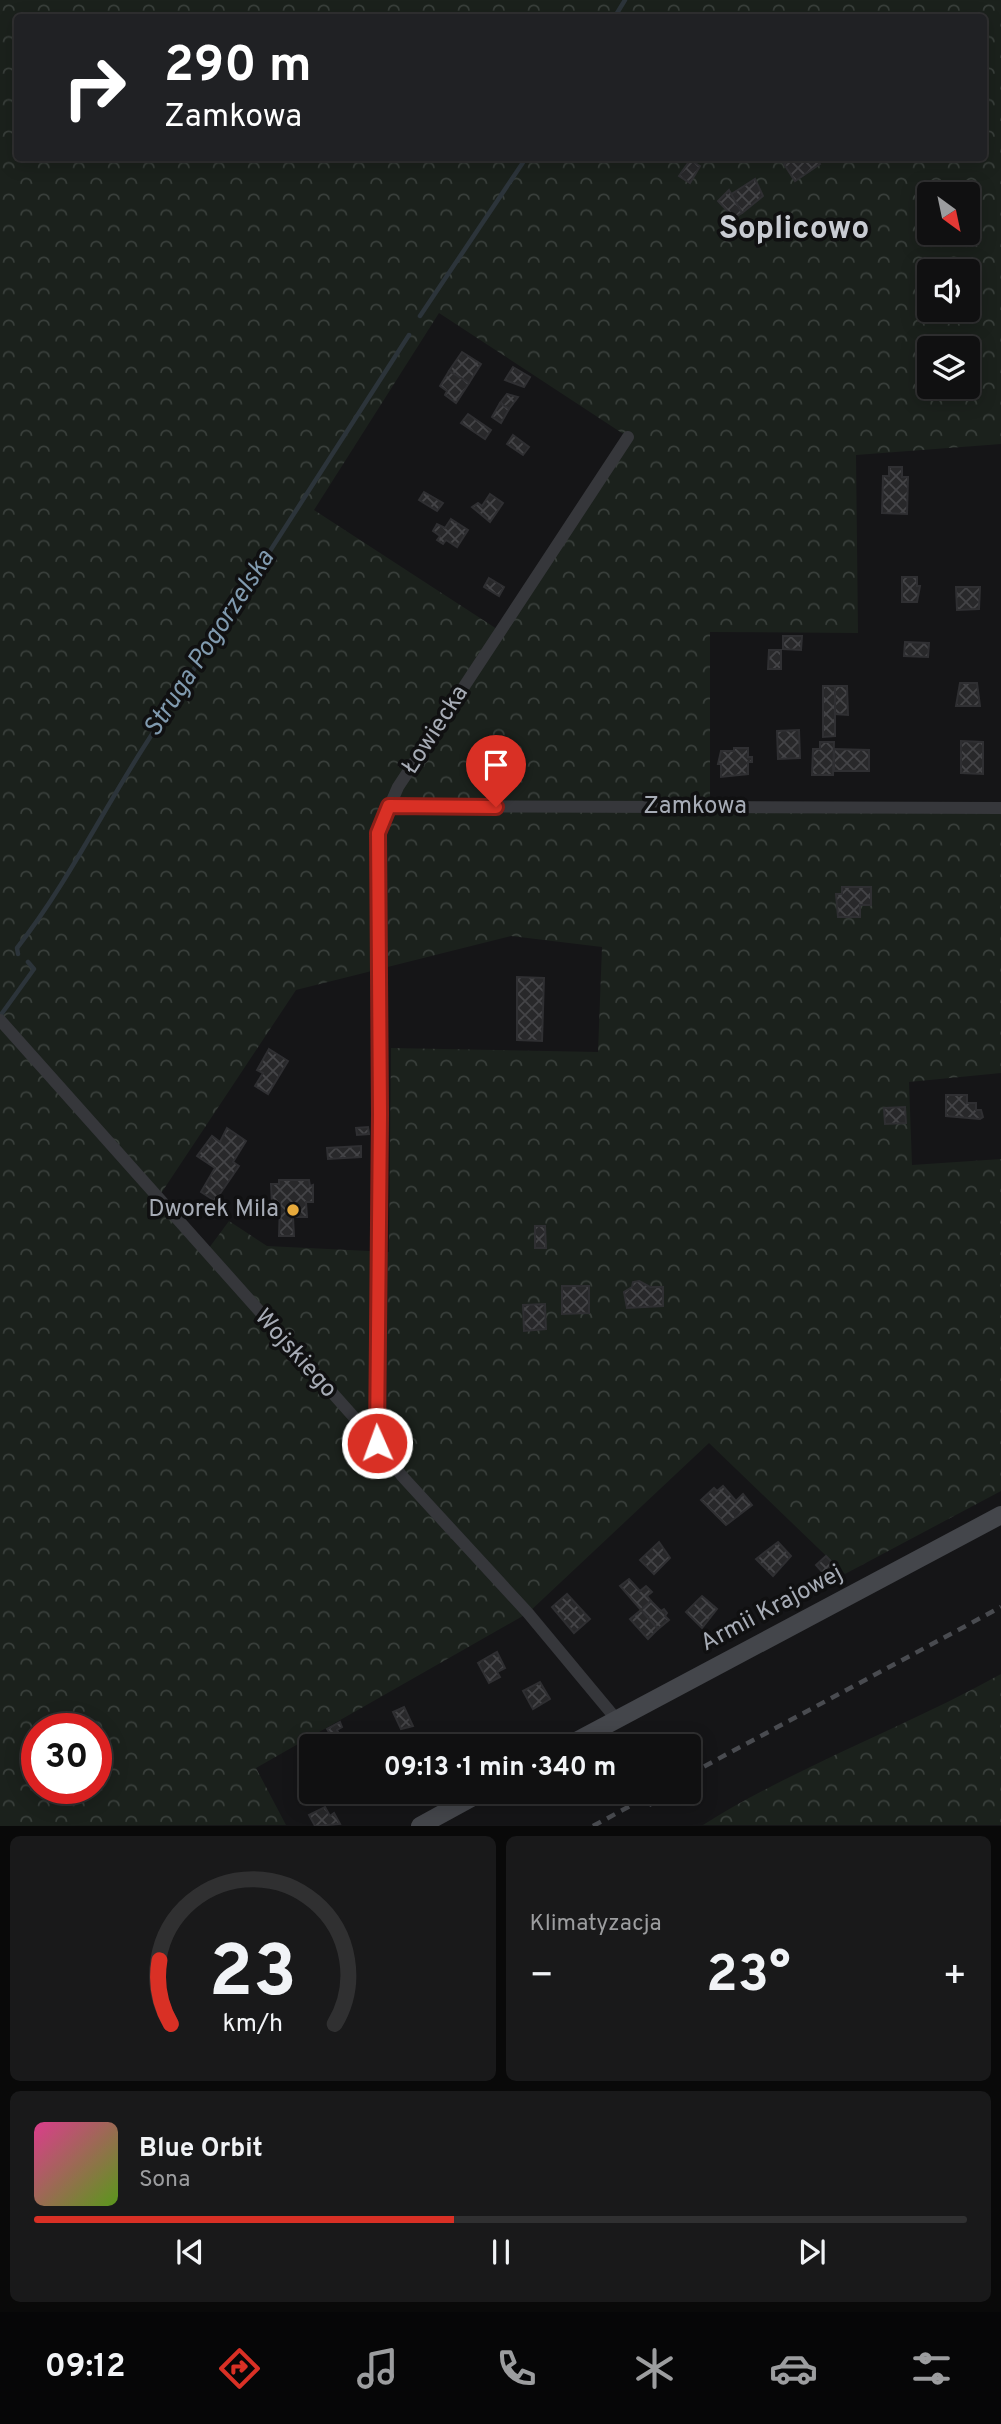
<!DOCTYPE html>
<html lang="pl">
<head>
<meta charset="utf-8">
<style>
	body { margin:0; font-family:Overpass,sans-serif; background:#19191a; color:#f1f3f6; height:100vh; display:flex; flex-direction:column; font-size:26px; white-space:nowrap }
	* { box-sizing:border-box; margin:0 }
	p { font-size:23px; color:#9c9d9f }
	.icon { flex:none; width:38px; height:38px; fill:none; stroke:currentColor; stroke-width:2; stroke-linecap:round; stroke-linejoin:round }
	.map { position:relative; height:1826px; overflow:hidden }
	.sheet { display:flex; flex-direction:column; gap:10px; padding:10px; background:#090909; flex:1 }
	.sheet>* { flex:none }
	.top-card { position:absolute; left:14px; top:14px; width:973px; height:147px; border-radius:7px; box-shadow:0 4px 18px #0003,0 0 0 2px #303031; background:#202124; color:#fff; overflow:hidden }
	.needle { width:46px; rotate:147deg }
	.buttons { position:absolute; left:917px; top:182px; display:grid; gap:14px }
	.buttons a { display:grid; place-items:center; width:63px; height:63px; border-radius:7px; background:#101011; box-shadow:0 4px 18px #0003,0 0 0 2px #303031; font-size:35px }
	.speed { position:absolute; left:21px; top:1713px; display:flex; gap:14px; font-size:35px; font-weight:700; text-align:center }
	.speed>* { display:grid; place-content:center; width:91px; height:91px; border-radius:50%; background:#101011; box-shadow:0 4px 18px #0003,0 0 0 2px #303031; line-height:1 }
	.speed .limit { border:10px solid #d22; background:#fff; color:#111 }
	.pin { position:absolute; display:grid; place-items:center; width:60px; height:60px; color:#fff; margin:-72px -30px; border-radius:50% 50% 50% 0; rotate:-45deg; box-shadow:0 0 7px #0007 }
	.pin .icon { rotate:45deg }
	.me { position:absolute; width:77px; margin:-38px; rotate:358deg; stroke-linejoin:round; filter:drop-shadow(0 0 5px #0008) }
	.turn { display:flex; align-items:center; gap:24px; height:147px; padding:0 35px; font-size:32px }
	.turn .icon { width:91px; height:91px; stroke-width:2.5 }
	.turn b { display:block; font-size:49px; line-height:60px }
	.big { font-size:52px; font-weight:700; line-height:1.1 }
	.sheet .tile { flex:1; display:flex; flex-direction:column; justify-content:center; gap:10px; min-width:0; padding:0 24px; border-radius:10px; background:#19191a }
	.sheet .dial { align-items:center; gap:0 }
	.dial svg { height:182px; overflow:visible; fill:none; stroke:#303031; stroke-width:7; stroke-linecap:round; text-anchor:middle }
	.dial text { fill:#f1f3f6; stroke:none }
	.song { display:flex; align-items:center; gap:21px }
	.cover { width:84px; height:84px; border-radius:10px; background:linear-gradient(135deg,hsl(330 70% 55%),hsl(90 70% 35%)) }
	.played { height:7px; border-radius:4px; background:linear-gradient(90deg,#d93025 45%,#303031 45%) }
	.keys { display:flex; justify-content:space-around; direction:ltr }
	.heat { display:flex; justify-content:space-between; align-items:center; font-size:38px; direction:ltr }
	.sheet .tiles { flex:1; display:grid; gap:10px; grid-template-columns:1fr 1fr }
	.tile:last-child { grid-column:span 2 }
	.trip { position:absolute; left:299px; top:1734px; width:402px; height:70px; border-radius:7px; background:#101011; box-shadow:0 4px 18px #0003,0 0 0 2px #303031; font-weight:700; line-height:70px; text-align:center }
	.dock { display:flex; height:112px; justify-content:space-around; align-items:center; background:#060607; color:#9c9d9f }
	.dock .icon { width:49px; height:49px }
	.dock .selected { color:#d93025 }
	.dock b { font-size:32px; color:#f1f3f6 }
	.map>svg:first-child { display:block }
	.forest { fill:url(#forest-crowns); fill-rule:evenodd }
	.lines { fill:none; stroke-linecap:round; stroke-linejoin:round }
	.stream { stroke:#2c343a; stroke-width:4.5 }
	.building { fill:url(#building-cross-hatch); stroke:#2f2f32; stroke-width:2 }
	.minor { stroke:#36373b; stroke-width:12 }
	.secondary { stroke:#44464b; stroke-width:18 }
	.rail { stroke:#494b50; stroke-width:4.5; stroke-dasharray:9 7; stroke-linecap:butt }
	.route-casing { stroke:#8d1f18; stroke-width:18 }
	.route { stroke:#d93025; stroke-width:12 }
	.poi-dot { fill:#e7aa3c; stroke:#101011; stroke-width:2.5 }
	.labels { text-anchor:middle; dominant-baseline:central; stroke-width:7; stroke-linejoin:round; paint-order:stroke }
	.street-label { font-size:24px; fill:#a7acb6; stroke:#101011 }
	.poi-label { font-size:24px; fill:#a7acb6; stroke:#101011; text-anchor:end }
	.water-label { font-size:26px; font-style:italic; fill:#809aaf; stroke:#101011 }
	.district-label { font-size:32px; font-weight:bold; fill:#c8cbd2; stroke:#101011 }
</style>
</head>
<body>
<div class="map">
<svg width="1001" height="1826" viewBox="0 0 1001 1826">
	<defs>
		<pattern id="forest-crowns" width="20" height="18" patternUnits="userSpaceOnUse" patternTransform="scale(1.75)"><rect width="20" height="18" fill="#1b211c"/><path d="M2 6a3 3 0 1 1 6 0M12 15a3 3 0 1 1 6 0" fill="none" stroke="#393f3b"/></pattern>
		<pattern id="building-cross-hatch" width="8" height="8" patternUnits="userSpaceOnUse" patternTransform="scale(1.75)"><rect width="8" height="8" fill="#28282a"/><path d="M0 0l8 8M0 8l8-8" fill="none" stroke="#444447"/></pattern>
	</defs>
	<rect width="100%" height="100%" fill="#151517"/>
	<g class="forest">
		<path d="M 0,0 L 1001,0 L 1001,444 L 856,455 L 858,633 L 710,632 L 710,806 L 1001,808 L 1001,1073 L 909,1082 L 912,1165 L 1001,1159 L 1001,1491 L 845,1574 L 709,1443 L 528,1613 L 256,1768 L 286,1825 L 0,1826 ZM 18,18 L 984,18 L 984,158 L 18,158 ZM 929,194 L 968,194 L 968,233 L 929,233 ZM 929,271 L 968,271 L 968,310 L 929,310 ZM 439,313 L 628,437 L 500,631 L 314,510 ZM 929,348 L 968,348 L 968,387 L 929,387 ZM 511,936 L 602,947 L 598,1052 L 391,1048 L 389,1252 L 267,1246 L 229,1221 L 206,1252 L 158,1198 L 296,990 ZM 37,1729 L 96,1729 L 96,1788 L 37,1788 Z"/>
		<path d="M 1001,1674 L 1001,1825 L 703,1825 C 797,1766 904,1728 1001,1674 Z"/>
	</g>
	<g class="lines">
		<g class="stream">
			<path d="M 614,18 L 625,0"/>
			<path d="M 420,316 L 526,158"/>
			<path d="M 18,954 L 17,948 C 67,884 103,810 147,742 C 235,607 322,471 409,335"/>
			<path d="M 0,1016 L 34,969 L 28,962"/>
		</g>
	</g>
	<g class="building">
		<path d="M 789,158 L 819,158 L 816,159 L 820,164 L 795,181 L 784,164 L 791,160 Z"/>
		<path d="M 690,160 L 700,166 L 690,183 L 679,176 Z"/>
		<path d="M 755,179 L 763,196 L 742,213 L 730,195 Z"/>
		<path d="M 729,190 L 742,213 L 734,218 L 718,201 Z"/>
		<path d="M 462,352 L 481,364 L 469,383 L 449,371 Z"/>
		<path d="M 513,367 L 530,377 L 524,387 L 505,380 Z"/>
		<path d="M 449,371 L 469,383 L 456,403 L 445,395 L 447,391 L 440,386 Z"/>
		<path d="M 507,394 L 518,397 L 509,409 L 500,403 Z"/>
		<path d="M 500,403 L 509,409 L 501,423 L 492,417 Z"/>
		<path d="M 468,414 L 491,430 L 485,439 L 461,423 Z"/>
		<path d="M 513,435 L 529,447 L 523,455 L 507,444 Z"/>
		<path d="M 889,467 L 902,467 L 902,477 L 908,477 L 907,514 L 882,513 L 883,476 L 889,476 Z"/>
		<path d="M 424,492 L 443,503 L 437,511 L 419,500 Z"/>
		<path d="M 490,494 L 503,503 L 490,522 L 472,507 L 478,503 L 482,506 Z"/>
		<path d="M 451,519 L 468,530 L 457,547 L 446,540 L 443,544 L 437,540 L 440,536 L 433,531 L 437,524 L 445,528 Z"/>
		<path d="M 902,577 L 917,577 L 917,586 L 920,586 L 917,602 L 902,602 Z"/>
		<path d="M 489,578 L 504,587 L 499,596 L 484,587 Z"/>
		<path d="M 956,587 L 980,587 L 979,609 L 957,610 Z"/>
		<path d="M 783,636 L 802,636 L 801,650 L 783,649 Z"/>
		<path d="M 905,642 L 929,643 L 928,657 L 904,656 Z"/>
		<path d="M 769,650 L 781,650 L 781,669 L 768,669 Z"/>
		<path d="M 960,683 L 977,683 L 980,706 L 956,706 Z"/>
		<path d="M 823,686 L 835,686 L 835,736 L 823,737 Z"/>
		<path d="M 835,686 L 847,686 L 848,715 L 835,714 Z"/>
		<path d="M 799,730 L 800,758 L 778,759 L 777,731 Z"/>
		<path d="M 961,741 L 983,742 L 983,774 L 961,773 Z"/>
		<path d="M 820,742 L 834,742 L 833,775 L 812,775 L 813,749 L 820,749 Z"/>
		<path d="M 734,748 L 748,748 L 748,757 L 752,757 L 752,762 L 748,762 L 748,774 L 721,777 L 721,764 L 718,764 L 721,751 L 734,751 Z"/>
		<path d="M 834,749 L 869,750 L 869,771 L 834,771 Z"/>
		<path d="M 842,887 L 871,887 L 871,905 L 860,905 L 860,917 L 838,917 L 836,894 L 842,894 Z"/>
		<path d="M 517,977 L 544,978 L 542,1041 L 517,1040 Z"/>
		<path d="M 269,1049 L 288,1061 L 268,1094 L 255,1086 L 263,1073 L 257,1070 Z"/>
		<path d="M 946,1095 L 967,1095 L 967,1103 L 976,1103 L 976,1110 L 981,1110 L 983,1117 L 980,1119 L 946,1116 Z"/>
		<path d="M 905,1107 L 906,1123 L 885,1124 L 884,1108 Z"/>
		<path d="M 368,1127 L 369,1134 L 357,1135 L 356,1128 Z"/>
		<path d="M 227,1128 L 246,1141 L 233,1162 L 239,1166 L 215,1201 L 201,1192 L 215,1168 L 197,1156 L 212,1136 L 220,1142 Z"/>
		<path d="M 361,1146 L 361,1157 L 328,1159 L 327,1148 Z"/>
		<path d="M 279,1180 L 309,1180 L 310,1186 L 313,1185 L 313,1202 L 306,1202 L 307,1217 L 293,1217 L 294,1236 L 279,1236 L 280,1203 L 272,1203 L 271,1184 L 279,1184 Z"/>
		<path d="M 535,1226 L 545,1226 L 546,1248 L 535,1248 Z"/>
		<path d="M 639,1281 L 650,1287 L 663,1287 L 663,1306 L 627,1308 L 624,1292 L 632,1287 L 633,1282 Z"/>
		<path d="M 562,1286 L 589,1286 L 589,1313 L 562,1314 Z"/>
		<path d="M 545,1304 L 546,1329 L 524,1331 L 523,1305 Z"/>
		<path d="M 723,1486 L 736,1501 L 743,1494 L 752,1505 L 726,1525 L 701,1500 L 714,1488 L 717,1491 Z"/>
		<path d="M 659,1542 L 670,1558 L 654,1574 L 640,1560 Z"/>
		<path d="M 778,1542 L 791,1556 L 773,1576 L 756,1559 Z"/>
		<path d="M 826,1556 L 842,1573 L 825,1583 L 823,1579 L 826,1576 L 816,1565 Z"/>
		<path d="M 629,1579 L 640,1591 L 646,1586 L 652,1592 L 647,1596 L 651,1601 L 641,1610 L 620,1586 Z"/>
		<path d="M 567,1594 L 590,1619 L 574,1633 L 552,1607 Z"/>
		<path d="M 702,1596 L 717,1609 L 702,1628 L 686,1612 Z"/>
		<path d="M 651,1601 L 661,1611 L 664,1609 L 667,1613 L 665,1616 L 669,1620 L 658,1629 L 641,1610 Z"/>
		<path d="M 641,1610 L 658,1629 L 648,1639 L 630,1619 Z"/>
		<path d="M 497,1652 L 505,1668 L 497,1672 L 500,1677 L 489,1683 L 478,1663 Z"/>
		<path d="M 540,1682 L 550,1699 L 533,1709 L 523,1691 Z"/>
		<path d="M 404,1707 L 413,1726 L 401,1729 L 393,1712 Z"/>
		<path d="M 340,1722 L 342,1727 L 337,1730 L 344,1745 L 337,1746 L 327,1729 Z"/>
		<path d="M 325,1807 L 330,1816 L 334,1813 L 340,1824 L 315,1826 L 309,1815 Z"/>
	</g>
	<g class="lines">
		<g class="minor">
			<path d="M 389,806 L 1001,808"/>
			<path d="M 0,1020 L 377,1443 L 402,1476 L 528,1613 L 617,1720"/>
			<path d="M 377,1443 L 380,1114 L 378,833 L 398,787 L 628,437"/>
		</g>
		<g class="secondary">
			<path d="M 567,1746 L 1001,1515"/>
			<path d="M 420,1826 L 482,1792"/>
		</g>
		<g class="rail">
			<path d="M 690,1774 L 1001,1607"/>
			<path d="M 649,1805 L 674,1792"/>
			<path d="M 593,1826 L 656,1792"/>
		</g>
	</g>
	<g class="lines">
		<g class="route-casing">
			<path id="route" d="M 377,1443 L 380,1114 L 378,833 L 389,806 L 496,807"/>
		</g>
		<use href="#route" class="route"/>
	</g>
	<circle class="poi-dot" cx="293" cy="1210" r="7"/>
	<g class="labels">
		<g class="street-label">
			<text transform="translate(436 730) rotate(-57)">Łowiecka</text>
			<text x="695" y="807">Zamkowa</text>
			<text transform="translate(295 1354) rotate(48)">Wojskiego</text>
			<text transform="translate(772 1609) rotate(-28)">Armii Krajowej</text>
		</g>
		<g class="poi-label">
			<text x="279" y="1210">Dworek Mila</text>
		</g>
		<g class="water-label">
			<text transform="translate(210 644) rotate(-57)">Struga Pogorzelska</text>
		</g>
		<g class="district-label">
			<text x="794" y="230">Soplicowo</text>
		</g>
	</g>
</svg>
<div class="buttons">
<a><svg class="needle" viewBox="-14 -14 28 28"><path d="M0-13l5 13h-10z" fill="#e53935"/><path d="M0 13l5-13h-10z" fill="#9c9d9f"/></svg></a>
<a><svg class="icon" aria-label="sound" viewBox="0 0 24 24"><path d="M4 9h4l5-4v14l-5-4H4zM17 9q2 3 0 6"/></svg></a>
<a><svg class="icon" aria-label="layers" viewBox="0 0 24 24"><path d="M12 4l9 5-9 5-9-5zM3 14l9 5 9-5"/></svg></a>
</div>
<div class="speed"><div class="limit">30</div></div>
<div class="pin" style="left:496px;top:807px;background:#d93025"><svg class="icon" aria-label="arrive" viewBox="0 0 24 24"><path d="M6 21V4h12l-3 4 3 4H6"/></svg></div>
<svg class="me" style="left:377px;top:1443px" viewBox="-20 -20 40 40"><circle r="17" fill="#d93025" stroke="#fff" stroke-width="3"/><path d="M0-11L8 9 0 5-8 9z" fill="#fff"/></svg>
<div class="trip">09:13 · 1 min · 340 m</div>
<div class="top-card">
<div class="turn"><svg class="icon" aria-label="right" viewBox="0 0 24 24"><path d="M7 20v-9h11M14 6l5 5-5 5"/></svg><div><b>290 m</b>Zamkowa</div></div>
</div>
</div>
<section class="sheet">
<div class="tiles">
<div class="tile dial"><svg viewBox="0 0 100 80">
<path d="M14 69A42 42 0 1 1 86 69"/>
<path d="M14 69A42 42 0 0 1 9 41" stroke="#d93025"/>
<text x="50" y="56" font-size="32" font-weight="700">23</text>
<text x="50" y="72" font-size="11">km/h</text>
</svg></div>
<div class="tile"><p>Klimatyzacja</p>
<div class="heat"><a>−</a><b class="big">23°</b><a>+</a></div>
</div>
<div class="tile">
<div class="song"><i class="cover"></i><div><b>Blue Orbit</b><p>Sona</p></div></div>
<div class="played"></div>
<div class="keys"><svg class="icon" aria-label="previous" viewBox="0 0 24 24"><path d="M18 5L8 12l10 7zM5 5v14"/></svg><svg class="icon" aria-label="pause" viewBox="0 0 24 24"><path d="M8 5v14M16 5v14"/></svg><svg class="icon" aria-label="next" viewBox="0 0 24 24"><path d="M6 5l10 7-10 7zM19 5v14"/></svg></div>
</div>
</div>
</section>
<nav class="dock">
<b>09:12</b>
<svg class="icon selected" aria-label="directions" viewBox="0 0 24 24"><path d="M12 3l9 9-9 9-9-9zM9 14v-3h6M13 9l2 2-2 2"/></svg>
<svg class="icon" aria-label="music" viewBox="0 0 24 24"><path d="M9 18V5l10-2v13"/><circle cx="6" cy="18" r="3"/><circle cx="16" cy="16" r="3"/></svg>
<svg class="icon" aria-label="phone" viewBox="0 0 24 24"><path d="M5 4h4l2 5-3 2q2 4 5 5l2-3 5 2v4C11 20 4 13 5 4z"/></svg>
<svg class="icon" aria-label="climate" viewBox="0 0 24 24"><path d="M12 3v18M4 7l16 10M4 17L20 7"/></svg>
<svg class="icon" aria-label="car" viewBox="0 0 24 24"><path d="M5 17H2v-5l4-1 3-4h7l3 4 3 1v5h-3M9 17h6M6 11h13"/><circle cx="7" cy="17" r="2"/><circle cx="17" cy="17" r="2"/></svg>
<svg class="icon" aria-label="filters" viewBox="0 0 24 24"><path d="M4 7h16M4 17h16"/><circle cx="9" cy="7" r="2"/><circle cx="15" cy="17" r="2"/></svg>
</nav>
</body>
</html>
